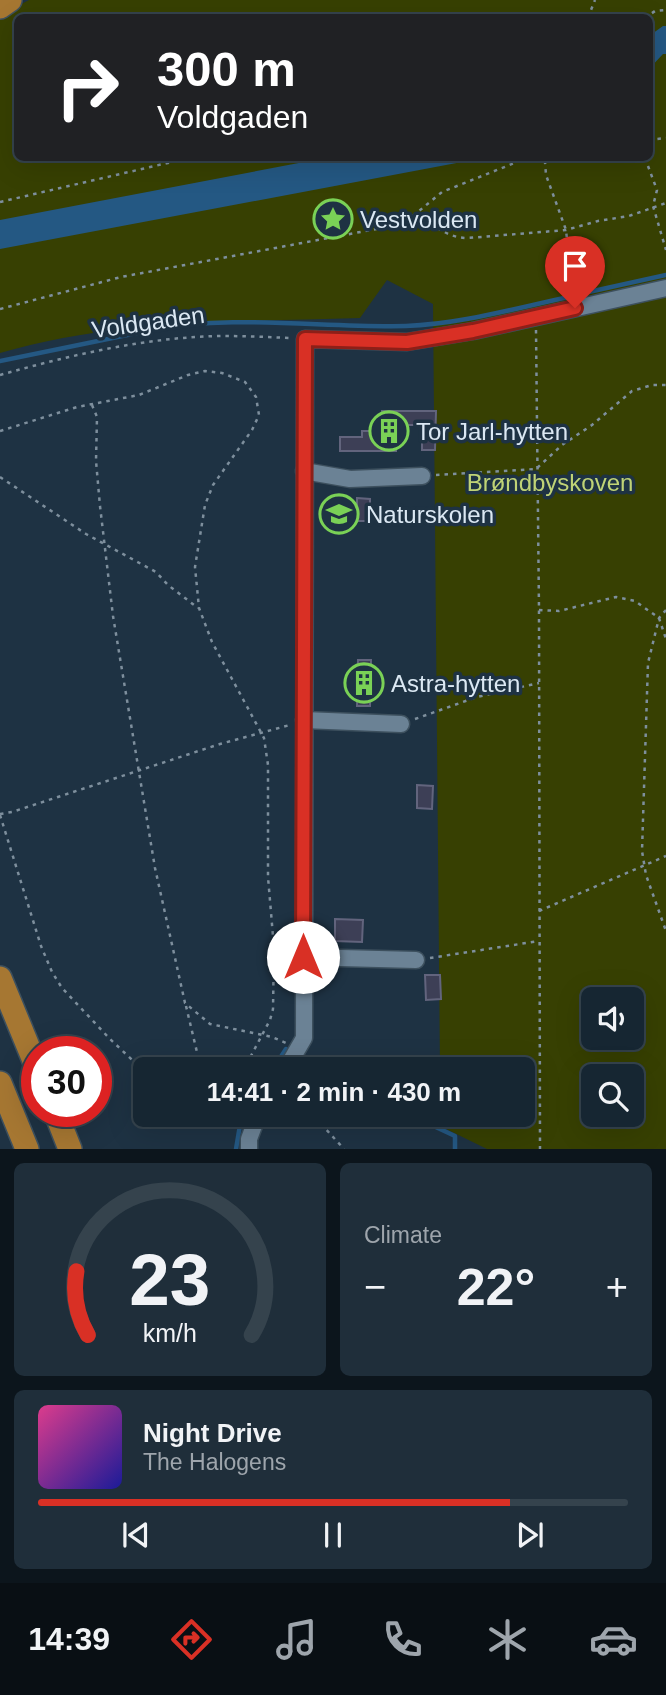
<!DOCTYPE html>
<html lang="en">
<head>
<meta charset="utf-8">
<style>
	body { margin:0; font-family:Arial,sans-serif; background:#1f2e3a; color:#f1f3f6; height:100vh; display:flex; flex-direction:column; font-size:26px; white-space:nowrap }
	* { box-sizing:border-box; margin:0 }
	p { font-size:23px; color:#9ea5ac }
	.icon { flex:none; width:38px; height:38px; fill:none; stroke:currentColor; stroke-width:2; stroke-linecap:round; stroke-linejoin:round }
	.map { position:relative; height:1149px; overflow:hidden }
	.panel { display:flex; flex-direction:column; gap:14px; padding:14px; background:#0c151c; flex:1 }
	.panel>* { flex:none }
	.top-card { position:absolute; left:14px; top:14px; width:639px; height:147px; border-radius:10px; box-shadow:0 7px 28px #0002,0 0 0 2px #35434d; background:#202124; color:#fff; overflow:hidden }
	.fabs { position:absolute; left:581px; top:987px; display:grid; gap:14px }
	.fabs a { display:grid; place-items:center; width:63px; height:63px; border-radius:10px; background:#162632; box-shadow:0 7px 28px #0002,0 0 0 2px #35434d; font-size:35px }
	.speed { position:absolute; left:21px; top:1036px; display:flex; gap:14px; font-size:35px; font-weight:700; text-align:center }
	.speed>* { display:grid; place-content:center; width:91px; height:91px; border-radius:50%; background:#162632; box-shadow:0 7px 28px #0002,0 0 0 2px #35434d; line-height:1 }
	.speed .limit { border:10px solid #d22; background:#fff; color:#111 }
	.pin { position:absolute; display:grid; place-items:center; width:60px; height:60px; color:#fff; margin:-72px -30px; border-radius:50% 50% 50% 0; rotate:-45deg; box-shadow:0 0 7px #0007 }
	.pin .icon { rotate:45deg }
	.me { position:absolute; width:77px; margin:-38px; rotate:0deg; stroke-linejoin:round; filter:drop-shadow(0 0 5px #0008) }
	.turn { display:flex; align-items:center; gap:24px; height:147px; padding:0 28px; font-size:32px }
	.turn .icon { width:91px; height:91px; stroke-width:2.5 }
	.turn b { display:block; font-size:49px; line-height:60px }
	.big { font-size:52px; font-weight:700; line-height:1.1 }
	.panel .widget { flex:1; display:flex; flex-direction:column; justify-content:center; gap:10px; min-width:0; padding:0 24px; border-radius:10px; background:#1f2e3a }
	.panel .dial { align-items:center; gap:0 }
	.dial svg { height:182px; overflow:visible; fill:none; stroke:#35434d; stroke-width:7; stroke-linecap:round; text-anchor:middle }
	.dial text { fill:#f1f3f6; stroke:none }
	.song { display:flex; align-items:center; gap:21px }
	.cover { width:84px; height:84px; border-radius:10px; background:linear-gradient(135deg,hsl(330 70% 55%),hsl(240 70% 35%)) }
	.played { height:7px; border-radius:4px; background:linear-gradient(90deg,#d93025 80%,#35434d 80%) }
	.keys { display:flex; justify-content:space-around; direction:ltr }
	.heat { display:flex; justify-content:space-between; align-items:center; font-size:38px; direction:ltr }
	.panel .tiles { flex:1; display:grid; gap:14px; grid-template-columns:1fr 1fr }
	.widget:last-child { grid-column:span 2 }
	.trip { position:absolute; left:133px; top:1057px; width:402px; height:70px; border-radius:10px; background:#162632; box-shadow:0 7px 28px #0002,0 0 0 2px #35434d; font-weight:700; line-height:70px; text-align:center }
	.menu { display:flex; height:112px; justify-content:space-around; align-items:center; background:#090f14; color:#9ea5ac }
	.menu .icon { width:49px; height:49px }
	.menu .on { color:#d93025 }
	.menu b { font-size:32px; color:#f1f3f6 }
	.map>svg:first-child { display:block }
	.green { fill:#374002; fill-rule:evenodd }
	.water { fill:#245883 }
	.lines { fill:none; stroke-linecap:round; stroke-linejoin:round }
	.stream { stroke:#245883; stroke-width:4.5 }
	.building { fill:#3d3f56; stroke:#62647d; stroke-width:2 }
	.minor-casing { stroke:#3d505e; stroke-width:19 }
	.highway-casing { stroke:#3d505e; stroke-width:26 }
	.path { stroke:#7e8f9d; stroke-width:2.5; stroke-dasharray:3.5 5; stroke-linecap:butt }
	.minor { stroke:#6b8295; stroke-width:16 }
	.highway { stroke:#a67732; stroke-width:23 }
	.route-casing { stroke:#8d1f18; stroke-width:18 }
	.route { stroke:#d93025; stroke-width:12 }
	.labels { text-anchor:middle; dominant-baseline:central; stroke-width:7; stroke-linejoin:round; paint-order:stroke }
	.poi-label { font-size:24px; fill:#dbe8f3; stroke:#1e3243; text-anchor:start }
	.street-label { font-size:24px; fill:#dbe8f3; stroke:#1e3243 }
	.park-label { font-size:24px; fill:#c0d376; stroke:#1e3243 }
</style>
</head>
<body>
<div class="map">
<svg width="666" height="1149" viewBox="0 0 666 1149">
	<rect width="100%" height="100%" fill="#1e3243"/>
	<path class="green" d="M 29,0 L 666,0 L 666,1149 L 487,1149 L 440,1126 L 440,1115 L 523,1115 L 523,1069 L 440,1069 L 433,304 L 387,280 L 360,318 C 240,322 117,319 0,353 L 0,19 L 8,11 ZM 18,18 L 649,18 L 649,158 L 18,158 ZM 593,999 L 632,999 L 632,1038 L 593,1038 ZM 593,1076 L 632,1076 L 632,1115 L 593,1115 Z"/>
	<g class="water">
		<path d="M 663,26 L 666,26 L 666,54 L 663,54 L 649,69 L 649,36 Z"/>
		<path d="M 325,158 L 483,158 L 0,249 L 0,220 Z"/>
	</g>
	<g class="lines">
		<g class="stream">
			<path d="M 575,295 L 666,275"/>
			<path d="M 150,330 C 234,314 321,328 406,326 C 461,324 516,308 569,297"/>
			<path d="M 0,361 L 137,333"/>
			<path d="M 273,1069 L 286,1049"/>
			<path d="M 410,1115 L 455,1136 L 455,1149"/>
			<path d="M 236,1149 L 240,1125 L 245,1115"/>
		</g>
	</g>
	<g class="building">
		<path d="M 382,411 L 436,411 L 435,450 L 422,450 L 422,425 L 396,425 L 396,451 L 340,451 L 340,437 L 362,437 L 362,431 L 381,431 Z"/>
		<path d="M 357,498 L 370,499 L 370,521 L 329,521 L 329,505 L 357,506 Z"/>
		<path d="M 358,660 L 371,660 L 370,706 L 357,706 Z"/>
		<path d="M 417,785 L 433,786 L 432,809 L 417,808 Z"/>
		<path d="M 335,919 L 363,920 L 362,942 L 335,941 Z"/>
		<path d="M 425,975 L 440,975 L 441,999 L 426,1000 Z"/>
	</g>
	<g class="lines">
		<g class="minor-casing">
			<g id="minor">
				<path d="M 304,471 L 350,479 L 422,476"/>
				<path d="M 304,720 L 401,724"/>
				<path d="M 303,957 L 416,960"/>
				<path d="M 286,1069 L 304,1038 L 305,339 L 407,342 L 473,331 L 666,288"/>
				<path d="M 249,1149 L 249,1139 L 258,1115"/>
			</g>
		</g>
		<g class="highway-casing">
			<g id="highway">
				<path d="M 0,7 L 10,0"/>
				<path d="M 0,978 L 37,1068"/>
				<path d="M 0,1083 L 27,1149"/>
				<path d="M 55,1111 L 70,1149"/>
			</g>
		</g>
		<g class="path">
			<path d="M 593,18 L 591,10 L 595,0"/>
			<path d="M 645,18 L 655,11 L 666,10"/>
			<path d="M 649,140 L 666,138"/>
			<path d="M 536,158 L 545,162 L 546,175 L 566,230 L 573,294"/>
			<path d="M 645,158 L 657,190 L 653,206 L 666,250"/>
			<path d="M 0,202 L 189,158"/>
			<path d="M 413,216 L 442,192 L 527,158"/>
			<path d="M 0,309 L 121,277 L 387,227 C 395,224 406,217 414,218 C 434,220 442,238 468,238 L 566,230 L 598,221 L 629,216 L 666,203"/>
			<path d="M 536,330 L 539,610 L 540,1149"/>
			<path d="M 0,375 C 71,355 147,337 221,336 C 244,336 268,337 291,338"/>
			<path d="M 92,405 L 97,417 L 96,461 L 100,506 L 113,616 L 155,868 L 185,1003 L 210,1024 L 272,1037 L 286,1043"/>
			<path d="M 0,431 L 77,407 L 139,395 L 188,375 L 205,371 L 222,373 L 245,382 L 256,397 L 259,415 L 252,430 L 213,485 L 205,505 L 195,567 L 199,608 L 212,642 L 264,738 L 268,765 L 268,877 L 274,948 L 273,1009 L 270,1020 L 244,1069"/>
			<path d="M 436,475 L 536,469 L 562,445 L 592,425 L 632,391 L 652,385 L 666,385"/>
			<path d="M 0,477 L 86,534 L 156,572 L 168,585 L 198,608"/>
			<path d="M 539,610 L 559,611 L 616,597 L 635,601 L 659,618 L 666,639"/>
			<path d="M 666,610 L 659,618 L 648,663 L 642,851 L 646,875 L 666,931"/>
			<path d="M 415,719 L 477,697 L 539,683"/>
			<path d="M 0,814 L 12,812 L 220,744 L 290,725"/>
			<path d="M 0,815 L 41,946 L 52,972 L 62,988 L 110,1039 L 145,1072"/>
			<path d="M 539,911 L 666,856"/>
			<path d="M 430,958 L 539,941"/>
			<path d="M 275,963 L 289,963"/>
			<path d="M 186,1006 L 201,1069"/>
			<path d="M 320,1115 L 323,1126 L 344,1149"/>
		</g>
		<use href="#minor" class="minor"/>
		<use href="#highway" class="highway"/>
	</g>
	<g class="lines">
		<g class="route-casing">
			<path id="route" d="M 303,957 L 305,339 L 407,342 L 473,331 L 575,308"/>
		</g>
		<use href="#route" class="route"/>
	</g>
	<defs>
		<g id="sight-ring" transform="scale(2.0125)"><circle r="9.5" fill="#1e3243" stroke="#7ad156" stroke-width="1.5"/><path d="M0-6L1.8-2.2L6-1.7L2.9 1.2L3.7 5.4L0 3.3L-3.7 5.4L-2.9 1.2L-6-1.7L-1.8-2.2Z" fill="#7ad156"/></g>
		<g id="building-ring" transform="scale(2.0125)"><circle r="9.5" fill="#1e3243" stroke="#7ad156" stroke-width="1.5"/><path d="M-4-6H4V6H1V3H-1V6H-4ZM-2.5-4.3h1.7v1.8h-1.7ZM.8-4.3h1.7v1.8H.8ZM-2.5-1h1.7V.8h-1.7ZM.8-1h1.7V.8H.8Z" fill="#7ad156"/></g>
		<g id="school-ring" transform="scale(2.0125)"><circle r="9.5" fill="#1e3243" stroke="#7ad156" stroke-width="1.5"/><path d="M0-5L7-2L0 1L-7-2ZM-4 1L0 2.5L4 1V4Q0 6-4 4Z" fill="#7ad156"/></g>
	</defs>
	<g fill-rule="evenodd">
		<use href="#sight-ring" x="333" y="219"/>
		<use href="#building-ring" x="389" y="431"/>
		<use href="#school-ring" x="339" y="514"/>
		<use href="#building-ring" x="364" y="683"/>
	</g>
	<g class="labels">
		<g class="poi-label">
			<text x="360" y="219">Vestvolden</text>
			<text x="416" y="431">Tor Jarl-hytten</text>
			<text x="366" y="514">Naturskolen</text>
			<text x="391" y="683">Astra-hytten</text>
		</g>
		<g class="street-label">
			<text transform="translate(148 322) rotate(-8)">Voldgaden</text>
		</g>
		<g class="park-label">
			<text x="550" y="482">Brøndbyskoven</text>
		</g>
	</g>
</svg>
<div class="fabs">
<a><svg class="icon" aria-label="sound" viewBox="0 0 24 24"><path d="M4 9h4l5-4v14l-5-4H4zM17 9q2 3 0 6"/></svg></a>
<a><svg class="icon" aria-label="search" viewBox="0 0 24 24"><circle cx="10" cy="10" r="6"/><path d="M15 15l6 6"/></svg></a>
</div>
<div class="speed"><div class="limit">30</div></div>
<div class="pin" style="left:575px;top:308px;background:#d93025"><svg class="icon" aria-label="arrive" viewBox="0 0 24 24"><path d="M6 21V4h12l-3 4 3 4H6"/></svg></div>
<svg class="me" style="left:303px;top:957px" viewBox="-20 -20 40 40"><circle r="19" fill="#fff"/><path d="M0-13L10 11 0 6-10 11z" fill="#d93025"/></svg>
<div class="trip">14:41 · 2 min · 430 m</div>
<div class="top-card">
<div class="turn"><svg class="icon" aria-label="right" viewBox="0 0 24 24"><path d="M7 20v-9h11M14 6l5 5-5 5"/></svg><div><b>300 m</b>Voldgaden</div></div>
</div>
</div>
<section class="panel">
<div class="tiles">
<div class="widget dial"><svg viewBox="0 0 100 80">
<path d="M14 69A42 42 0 1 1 86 69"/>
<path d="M14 69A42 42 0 0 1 9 41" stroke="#d93025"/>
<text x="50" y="56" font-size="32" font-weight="700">23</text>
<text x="50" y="72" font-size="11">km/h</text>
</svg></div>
<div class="widget"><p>Climate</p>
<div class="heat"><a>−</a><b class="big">22°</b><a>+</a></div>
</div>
<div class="widget">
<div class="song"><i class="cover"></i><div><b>Night Drive</b><p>The Halogens</p></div></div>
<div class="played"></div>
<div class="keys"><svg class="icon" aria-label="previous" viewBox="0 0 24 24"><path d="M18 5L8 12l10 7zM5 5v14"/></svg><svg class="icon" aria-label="pause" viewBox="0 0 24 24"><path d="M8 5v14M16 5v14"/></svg><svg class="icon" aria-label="next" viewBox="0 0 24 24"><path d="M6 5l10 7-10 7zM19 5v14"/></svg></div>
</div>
</div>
</section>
<nav class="menu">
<b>14:39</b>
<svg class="icon on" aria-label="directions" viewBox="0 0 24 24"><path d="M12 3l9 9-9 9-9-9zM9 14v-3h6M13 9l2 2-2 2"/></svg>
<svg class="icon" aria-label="music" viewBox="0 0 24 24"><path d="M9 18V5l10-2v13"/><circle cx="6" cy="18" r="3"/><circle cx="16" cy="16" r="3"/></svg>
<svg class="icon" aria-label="phone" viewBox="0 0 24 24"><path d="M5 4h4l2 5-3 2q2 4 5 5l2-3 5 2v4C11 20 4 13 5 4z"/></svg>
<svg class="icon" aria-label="climate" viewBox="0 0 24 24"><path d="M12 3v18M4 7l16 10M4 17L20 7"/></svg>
<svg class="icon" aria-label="car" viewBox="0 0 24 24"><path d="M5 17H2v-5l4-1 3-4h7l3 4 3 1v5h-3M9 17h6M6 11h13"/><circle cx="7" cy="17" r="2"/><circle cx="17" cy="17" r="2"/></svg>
</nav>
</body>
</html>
